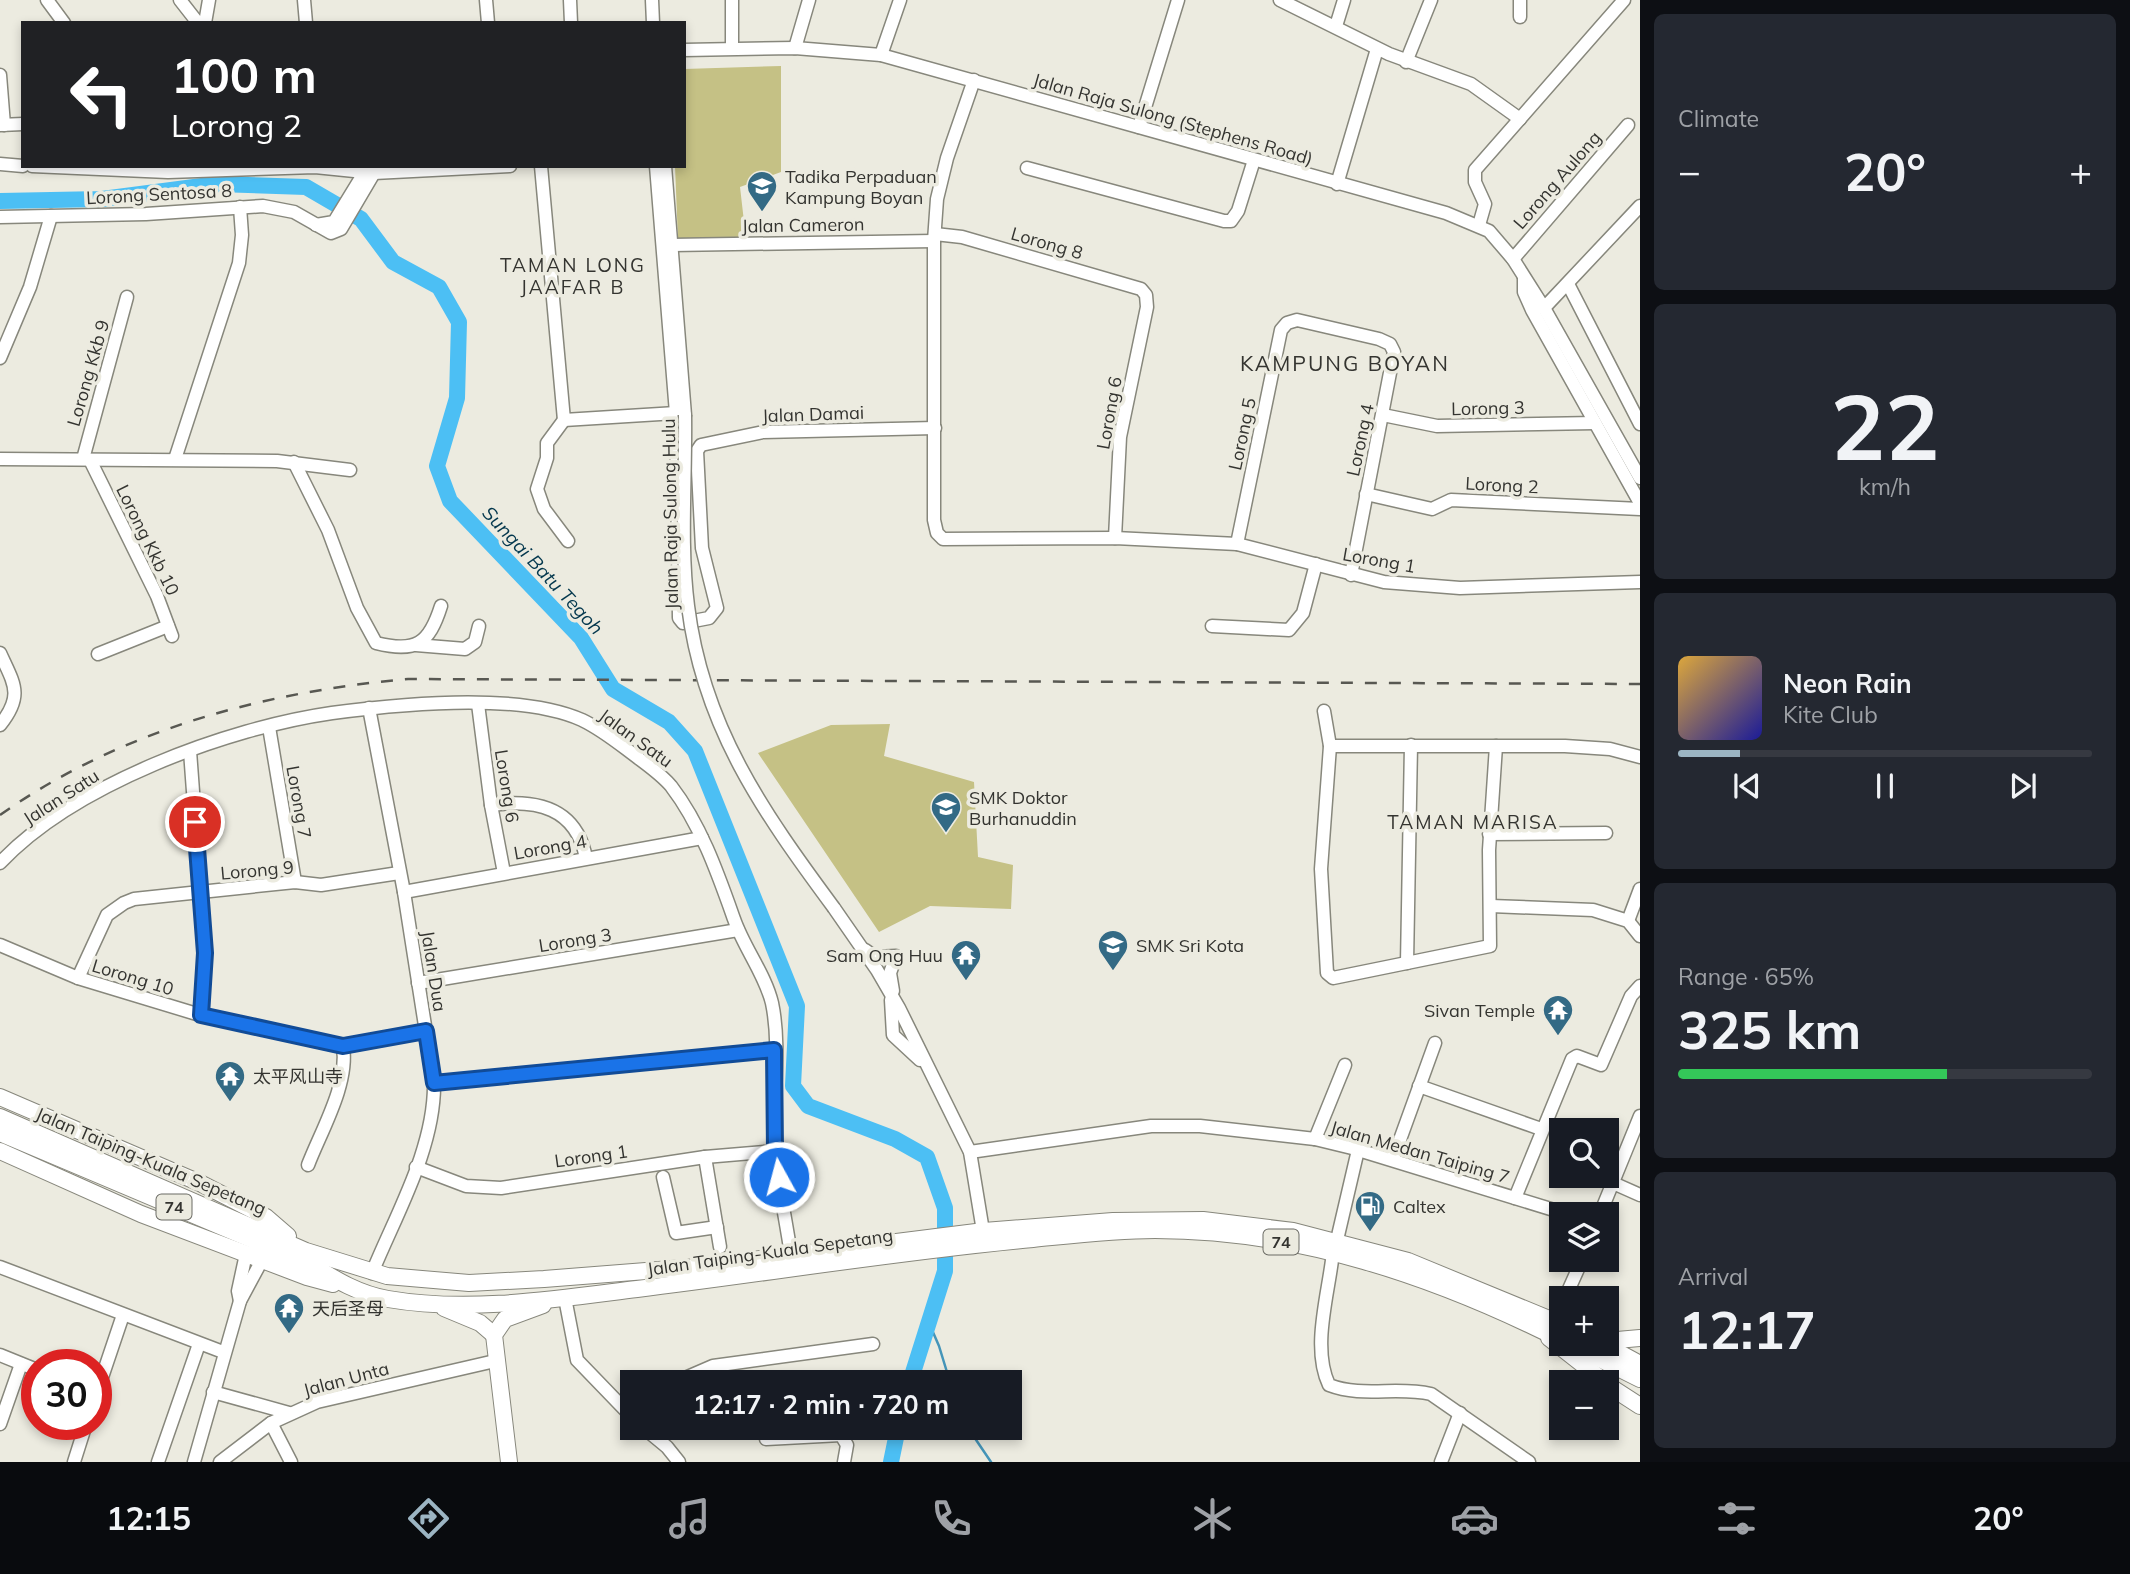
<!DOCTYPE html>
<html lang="en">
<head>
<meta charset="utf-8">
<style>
	body { margin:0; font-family:Mulish,"Noto Sans SC",sans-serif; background:#242831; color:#f1f3f6; height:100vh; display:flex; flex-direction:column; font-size:26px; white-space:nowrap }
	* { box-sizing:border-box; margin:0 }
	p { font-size:23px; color:#9ea1a6 }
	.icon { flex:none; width:38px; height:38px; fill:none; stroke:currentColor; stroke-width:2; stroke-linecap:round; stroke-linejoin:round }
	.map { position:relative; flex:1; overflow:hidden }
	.side { display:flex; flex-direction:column; gap:14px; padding:14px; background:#0d0f14; width:490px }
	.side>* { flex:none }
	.banner { position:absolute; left:21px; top:21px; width:665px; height:147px; border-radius:0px; box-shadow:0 4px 10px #0003; background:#202124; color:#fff; overflow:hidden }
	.buttons { position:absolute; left:1549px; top:1118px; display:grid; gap:14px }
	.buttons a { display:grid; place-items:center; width:70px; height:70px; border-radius:0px; background:#171b24; box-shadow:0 4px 10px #0003; font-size:35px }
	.speed { position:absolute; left:21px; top:1349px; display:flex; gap:14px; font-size:35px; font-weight:700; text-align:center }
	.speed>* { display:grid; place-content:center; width:91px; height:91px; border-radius:50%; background:#171b24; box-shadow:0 4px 10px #0003; line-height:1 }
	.speed .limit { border:10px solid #d22; background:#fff; color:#111 }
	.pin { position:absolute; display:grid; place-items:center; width:60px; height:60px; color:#fff; margin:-30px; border:4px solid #fff; border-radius:50%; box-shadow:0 2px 7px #0007 }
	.me { position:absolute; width:77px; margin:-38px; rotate:353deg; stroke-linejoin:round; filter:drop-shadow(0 0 5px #0008) }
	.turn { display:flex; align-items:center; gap:24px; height:147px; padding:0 35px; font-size:32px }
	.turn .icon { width:91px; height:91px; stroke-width:2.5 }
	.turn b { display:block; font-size:49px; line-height:60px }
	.big { font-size:52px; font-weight:700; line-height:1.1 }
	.side .widget { flex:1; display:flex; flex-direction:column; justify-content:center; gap:10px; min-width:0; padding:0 24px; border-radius:10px; background:#242831 }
	.side .dial { align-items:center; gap:0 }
	.dial b { font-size:91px; line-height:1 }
	.song { display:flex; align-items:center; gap:21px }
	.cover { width:84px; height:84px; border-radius:10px; background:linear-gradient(135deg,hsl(40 70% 55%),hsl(240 70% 35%)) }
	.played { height:7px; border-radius:4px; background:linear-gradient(90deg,#9cb5c3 15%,#363941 15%) }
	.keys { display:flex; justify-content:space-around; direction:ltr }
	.heat { display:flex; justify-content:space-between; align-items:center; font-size:38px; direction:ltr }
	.charge { height:10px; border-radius:5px; background:linear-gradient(90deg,#34c759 65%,#363941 0) }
	.trip { position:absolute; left:620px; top:1370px; width:402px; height:70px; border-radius:0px; background:#171b24; box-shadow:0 4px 10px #0003; font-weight:700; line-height:70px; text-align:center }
	.tabs { display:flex; height:112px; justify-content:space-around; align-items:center; background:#090b0e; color:#9ea1a6 }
	.tabs .icon { width:49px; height:49px }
	.tabs .selected { color:#9cb5c3 }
	.tabs b { font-size:32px; color:#f1f3f6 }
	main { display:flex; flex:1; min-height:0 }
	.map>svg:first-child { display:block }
	.green { fill:#c5c185 }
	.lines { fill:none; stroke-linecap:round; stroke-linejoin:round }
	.stream { stroke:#4595b9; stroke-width:2.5 }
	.river { stroke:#4cbff4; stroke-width:16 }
	.minor-casing { stroke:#87877c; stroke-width:15 }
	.major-casing { stroke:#87877c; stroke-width:18 }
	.minor { stroke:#fff; stroke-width:12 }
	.major { stroke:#fff; stroke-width:16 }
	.rail { stroke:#585852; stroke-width:2.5; stroke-dasharray:12 12; stroke-linecap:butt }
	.minor-bridge-casing { stroke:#87877c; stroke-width:15; stroke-linecap:butt }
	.minor-bridge { stroke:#fff; stroke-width:12 }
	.route-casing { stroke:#114b97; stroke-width:18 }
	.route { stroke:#1a73e8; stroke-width:12 }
	.labels { text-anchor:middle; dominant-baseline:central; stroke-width:7; stroke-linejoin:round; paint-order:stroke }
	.shield { fill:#ecebe0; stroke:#6b6b65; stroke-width:2 }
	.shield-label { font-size:16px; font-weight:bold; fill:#343430 }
	.street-label { font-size:18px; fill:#343430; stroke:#ecebe0 }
	.poi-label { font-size:18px; fill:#343430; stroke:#ecebe0; text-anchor:start }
	.neighbourhood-label { font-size:19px; letter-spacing:2px; fill:#343430; stroke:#ecebe0 }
	.water-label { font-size:19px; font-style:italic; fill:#03374d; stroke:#ecebe0 }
	.quarter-label { font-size:21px; letter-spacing:2px; fill:#343430; stroke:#ecebe0 }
</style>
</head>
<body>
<main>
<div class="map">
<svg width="1640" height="1462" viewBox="0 0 1640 1462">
	<rect width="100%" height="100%" fill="#ecebe0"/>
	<g class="green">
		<path d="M 781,66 L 781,172 L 740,187 L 746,239 L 678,240 L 675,166 L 684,166 L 684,69 Z"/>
		<path d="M 890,724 L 884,756 L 974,782 L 978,857 L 1013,865 L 1011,909 L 930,906 L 879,932 L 758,753 L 831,725 Z"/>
	</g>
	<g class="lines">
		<g class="stream">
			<path d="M 929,1323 L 939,1346 L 950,1382"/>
			<path d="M 968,1428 L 991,1462"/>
		</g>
		<g class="river">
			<path d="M 0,201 L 102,199 L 217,184 L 306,187 L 361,219 L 393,262 L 439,287 L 459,322 L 457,398 L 437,466 L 450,501 L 581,638 L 613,689 L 669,722 L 695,751 L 797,1006 L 793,1086 L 808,1106 L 895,1139 L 927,1157 L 945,1208 L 945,1271 L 910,1382"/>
			<path d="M 891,1462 L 898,1428"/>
		</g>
		<g class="minor-casing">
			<g id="minor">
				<path d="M 47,0 L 64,23"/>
				<path d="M 180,0 L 198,23"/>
				<path d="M 304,0 L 306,23"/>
				<path d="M 486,0 L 488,23"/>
				<path d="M 570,0 L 571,23"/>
				<path d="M 652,0 L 653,23"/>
				<path d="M 732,0 L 732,47"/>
				<path d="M 1280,0 L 1389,54 L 1471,84 L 1520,119"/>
				<path d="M 1520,17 L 1520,0"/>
				<path d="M 205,23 L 209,0"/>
				<path d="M 1336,26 L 1344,0"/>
				<path d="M 795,48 L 809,0"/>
				<path d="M 684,50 L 795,48 L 881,55 L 1446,213 L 1489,231 L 1513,259 L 1544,308 L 1640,478"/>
				<path d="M 881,55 L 900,0"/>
				<path d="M 1406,62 L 1431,0"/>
				<path d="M 0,75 L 4,125"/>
				<path d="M 974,80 L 947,158 L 937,199 L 934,241 L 934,520 L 937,533 L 943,539 L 1115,538 L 1237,544 L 1384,582 L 1460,588 L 1640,582"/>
				<path d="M 0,125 L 23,124"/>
				<path d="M 1139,127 L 1178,0"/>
				<path d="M 0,164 L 23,166"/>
				<path d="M 32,166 L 168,172 L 315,167 L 374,173 L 510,166"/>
				<path d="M 541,166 L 564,420 L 676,413"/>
				<path d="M 656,166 L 676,413 L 679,618 L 683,623 L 709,618 L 717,608 L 702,548 L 697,451 L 701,445 L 763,432 L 935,428"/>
				<path d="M 665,166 L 685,415"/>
				<path d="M 1027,168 L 1224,221 L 1231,221 L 1238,211 L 1254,160"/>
				<path d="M 1337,184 L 1377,49"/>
				<path d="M 0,217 L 146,214 L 263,206 L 294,212 L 331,233 L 341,229 L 374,173"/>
				<path d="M 316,225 L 334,222 L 364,173"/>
				<path d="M 1479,225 L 1485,204 L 1475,182 L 1475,170 L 1624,0"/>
				<path d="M 935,234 L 962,237 L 1141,289 L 1146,295 L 1147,307 L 1120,437 L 1115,538"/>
				<path d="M 672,245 L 934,241"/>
				<path d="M 1513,259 L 1628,125"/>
				<path d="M 1524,278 L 1524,292 L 1532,310 L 1640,503"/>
				<path d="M 1568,284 L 1640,424"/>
				<path d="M 1544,308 L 1640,206"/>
				<path d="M 0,358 L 30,287 L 51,216"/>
				<path d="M 1383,415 L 1437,426 L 1595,423"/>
				<path d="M 564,420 L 547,443 L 547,458 L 537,489 L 544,509 L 568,541"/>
				<path d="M 0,459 L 277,461 L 350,470"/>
				<path d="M 83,459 L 127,297"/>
				<path d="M 175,459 L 239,263 L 242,235 L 240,207"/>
				<path d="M 90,460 L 157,596 L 172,636"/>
				<path d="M 294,462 L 328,530 L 357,608 L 376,643 C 416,653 429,644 441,606"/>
				<path d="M 1366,494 L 1432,509 L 1451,500 L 1640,509"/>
				<path d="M 1237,544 L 1281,330 L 1287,323 L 1297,320 L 1379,339 L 1390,344 L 1394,352 L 1351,575"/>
				<path d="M 1212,626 L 1289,630 L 1303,613 L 1316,564"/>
				<path d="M 416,645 L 465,649 L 475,642 L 479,626"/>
				<path d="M 0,653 C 14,684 24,695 0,725"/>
				<path d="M 98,654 L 168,626"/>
				<path d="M 478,704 L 491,805 L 504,873"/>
				<path d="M 369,708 L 404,892 L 434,1083 C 435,1148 396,1214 372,1273"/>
				<path d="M 1324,711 L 1330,746 L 1321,869 L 1327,973 L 1333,978 L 1490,946 L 1489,850 L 1496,746"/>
				<path d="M 269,727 L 295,882"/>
				<path d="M 1330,746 L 1565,746 L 1610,749 L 1640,757"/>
				<path d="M 190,751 L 205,953 L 200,1015"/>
				<path d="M 491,805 C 536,799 576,807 586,858"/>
				<path d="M 1489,834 L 1606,833"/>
				<path d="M 0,863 C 73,785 227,728 332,713 C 399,704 519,692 582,720 C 601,729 617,742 633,754 C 646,764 661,774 671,786 C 701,825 718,874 734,919 C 744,948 765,974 772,1003 C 782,1051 771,1103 775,1151 C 778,1185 786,1220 791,1255"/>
				<path d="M 404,892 L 702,838"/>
				<path d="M 1491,906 L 1593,910 L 1628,921 L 1640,936"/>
				<path d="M 834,908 L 877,970 L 899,1008 L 970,1152 L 984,1237"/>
				<path d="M 1628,921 L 1640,889"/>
				<path d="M 0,945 L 78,978 L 200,1015 L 343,1047 L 426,1031"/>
				<path d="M 865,950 L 875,957 L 896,956 L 890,973 L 893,991"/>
				<path d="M 1407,963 L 1411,745"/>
				<path d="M 78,978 L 107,915 L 124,903 L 134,899 L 295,882 L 321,885 L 399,873"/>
				<path d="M 418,983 L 738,930"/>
				<path d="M 891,1000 L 893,1035 L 920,1060"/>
				<path d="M 434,1083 L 774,1050"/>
				<path d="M 1419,1086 L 1541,1129"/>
				<path d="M 1315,1139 L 1345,1065"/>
				<path d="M 970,1152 L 1151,1126 L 1200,1126 L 1315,1139 L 1352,1148 L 1567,1214"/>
				<path d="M 705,1157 L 720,1247"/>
				<path d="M 1393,1159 L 1435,1043"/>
				<path d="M 308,1165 C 321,1131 349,1084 343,1047"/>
				<path d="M 416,1167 L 466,1186 L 501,1188 L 705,1157 L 775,1151"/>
				<path d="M 663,1177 L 676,1233 L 717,1227"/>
				<path d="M 1613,1183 L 1640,1195"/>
				<path d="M 1515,1198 L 1572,1059 L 1577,1056 L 1601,1065 L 1631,996 L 1640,986"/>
				<path d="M 1600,1214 L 1640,1116"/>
				<path d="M 1337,1240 L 1358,1150"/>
				<path d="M 1333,1252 C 1329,1293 1311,1347 1329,1385 C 1363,1398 1396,1386 1431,1394 L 1529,1462"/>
				<path d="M 0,1267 L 223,1352"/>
				<path d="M 565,1298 L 577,1360 L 632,1417"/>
				<path d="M 1565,1298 L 1582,1260"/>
				<path d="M 240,1301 L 238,1291 L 246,1254"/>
				<path d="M 0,1355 L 37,1370"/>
				<path d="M 676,1382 L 713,1366 L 873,1344"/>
				<path d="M 213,1392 L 289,1413"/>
				<path d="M 96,1395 L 123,1315"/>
				<path d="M 271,1423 L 291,1462"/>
				<path d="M 0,1424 L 21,1364"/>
				<path d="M 644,1428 L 667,1447 L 679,1462"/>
				<path d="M 766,1439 L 841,1435 L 847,1445 L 844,1462"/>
				<path d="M 74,1462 L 86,1424"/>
				<path d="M 158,1462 L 199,1344"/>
				<path d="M 194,1462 L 240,1301 L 262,1260"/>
				<path d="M 220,1462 L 271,1423 L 317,1402 L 495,1361"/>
				<path d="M 1441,1462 L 1460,1413"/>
			</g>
		</g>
		<g class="major-casing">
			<g id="major">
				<path d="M 0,1097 L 200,1183 L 266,1217 L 288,1236"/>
				<path d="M 0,1117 L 306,1251 L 387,1276 L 469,1283 L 544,1279 L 697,1267 L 984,1231 L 1113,1221 L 1203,1220 L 1293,1231 L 1408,1261 L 1561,1324"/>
				<path d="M 0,1133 L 312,1265 C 336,1280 359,1294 388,1299 C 469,1313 556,1299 637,1289 C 769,1273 901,1251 1033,1239 C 1073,1235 1114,1230 1155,1230 C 1298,1230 1434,1276 1561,1340"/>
				<path d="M 0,1151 L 141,1214 L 307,1277 L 333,1284"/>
				<path d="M 444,1308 L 480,1323 L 494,1335"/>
				<path d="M 1549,1338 L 1605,1382"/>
				<path d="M 1606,1341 L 1640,1338"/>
				<path d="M 1570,1344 L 1640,1379"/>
				<path d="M 1603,1344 L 1640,1364"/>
				<path d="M 1606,1384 L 1640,1406"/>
				<path d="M 509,1462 L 494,1335 L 505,1319 L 543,1305"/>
			</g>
		</g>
		<use href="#minor" class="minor"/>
		<use href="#major" class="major"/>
		<path class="rail" d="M 0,815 C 121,730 262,692 408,679 L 1640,684"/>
		<g class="minor-bridge-casing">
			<path id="minor-bridge" d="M 685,415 C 686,478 680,544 688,606 C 703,727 763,812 834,908"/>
		</g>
		<use href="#minor-bridge" class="minor-bridge"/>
	</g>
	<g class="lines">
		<g class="route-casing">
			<path id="route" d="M 195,822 L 205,953 L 201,1015 L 343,1046 L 426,1031 L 434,1083 L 774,1050 L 775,1151 L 779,1177"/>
		</g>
		<use href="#route" class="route"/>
	</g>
	<defs>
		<g id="school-pin" transform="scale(1.575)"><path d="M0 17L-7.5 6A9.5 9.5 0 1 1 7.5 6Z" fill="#336a85" stroke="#ecebe0"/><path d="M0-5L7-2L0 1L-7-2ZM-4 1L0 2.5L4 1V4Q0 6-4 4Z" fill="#fff"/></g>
		<g id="temple-pin" transform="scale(1.575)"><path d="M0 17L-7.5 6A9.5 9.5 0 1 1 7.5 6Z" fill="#336a85" stroke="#ecebe0"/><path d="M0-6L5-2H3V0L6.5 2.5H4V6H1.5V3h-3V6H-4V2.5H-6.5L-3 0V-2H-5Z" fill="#fff"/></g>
		<g id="fuel-pin" transform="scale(1.575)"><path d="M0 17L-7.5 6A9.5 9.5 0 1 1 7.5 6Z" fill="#336a85" stroke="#ecebe0"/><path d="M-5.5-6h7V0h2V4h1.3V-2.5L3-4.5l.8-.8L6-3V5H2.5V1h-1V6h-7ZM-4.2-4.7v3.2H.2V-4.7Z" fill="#fff"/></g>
	</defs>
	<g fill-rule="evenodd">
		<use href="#school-pin" x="762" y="186"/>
		<use href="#school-pin" x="946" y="807"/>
		<use href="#school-pin" x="1113" y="945"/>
		<use href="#temple-pin" x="966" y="955"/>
		<use href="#temple-pin" x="1558" y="1010"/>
		<use href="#temple-pin" x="230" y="1076"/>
		<use href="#fuel-pin" x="1370" y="1206"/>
		<use href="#temple-pin" x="289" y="1308"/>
	</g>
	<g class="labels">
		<g class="shield">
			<rect x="156.5" y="1194.5" width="35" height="25" rx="5"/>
			<rect x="1263.5" y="1229.5" width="35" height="25" rx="5"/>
		</g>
		<g class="shield-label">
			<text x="174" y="1207">74</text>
			<text x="1281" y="1242">74</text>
		</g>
		<g class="street-label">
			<text transform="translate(1173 119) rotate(16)">Jalan Raja Sulong (Stephens Road)</text>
			<text transform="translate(1557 180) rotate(-49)">Lorong Aulong</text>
			<text transform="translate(159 194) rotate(-3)">Lorong Sentosa 8</text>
			<text transform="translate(803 225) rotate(-1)">Jalan Cameron</text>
			<text transform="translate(1047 243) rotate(16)">Lorong 8</text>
			<text transform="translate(88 373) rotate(-74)">Lorong Kkb 9</text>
			<text transform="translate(1488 408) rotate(-1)">Lorong 3</text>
			<text transform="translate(1109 413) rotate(-80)">Lorong 6</text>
			<text transform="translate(813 414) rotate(-2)">Jalan Damai</text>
			<text transform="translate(1242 434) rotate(-78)">Lorong 5</text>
			<text transform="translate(1360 440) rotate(-78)">Lorong 4</text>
			<text transform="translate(1502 485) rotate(3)">Lorong 2</text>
			<text transform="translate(670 514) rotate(-91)">Jalan Raja Sulong Hulu</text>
			<text transform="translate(148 540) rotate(64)">Lorong Kkb 10</text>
			<text transform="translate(1379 560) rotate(10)">Lorong 1</text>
			<text transform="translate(636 738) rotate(36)">Jalan Satu</text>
			<text transform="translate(507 786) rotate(81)">Lorong 6</text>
			<text transform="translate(61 797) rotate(-33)">Jalan Satu</text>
			<text transform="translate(299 802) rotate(80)">Lorong 7</text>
			<text transform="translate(550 847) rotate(-10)">Lorong 4</text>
			<text transform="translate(257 870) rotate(-5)">Lorong 9</text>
			<text transform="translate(575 940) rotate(-9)">Lorong 3</text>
			<text transform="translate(434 971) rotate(81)">Jalan Dua</text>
			<text transform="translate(133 977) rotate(17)">Lorong 10</text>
			<text transform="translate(1420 1152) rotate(16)">Jalan Medan Taiping 7</text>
			<text transform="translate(591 1156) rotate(-8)">Lorong 1</text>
			<text transform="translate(151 1161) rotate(23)">Jalan Taiping-Kuala Sepetang</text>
			<text transform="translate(770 1252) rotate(-8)">Jalan Taiping-Kuala Sepetang</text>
			<text transform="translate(346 1379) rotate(-15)">Jalan Unta</text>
		</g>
		<g class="poi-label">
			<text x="785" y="176">Tadika Perpaduan<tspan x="785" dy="21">Kampung Boyan</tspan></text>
			<text x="969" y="797">SMK Doktor<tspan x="969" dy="21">Burhanuddin</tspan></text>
			<text x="1136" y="945">SMK Sri Kota</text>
			<text x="943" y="955" text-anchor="end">Sam Ong Huu</text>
			<text x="1535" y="1010" text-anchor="end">Sivan Temple</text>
			<text x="253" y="1076">太平风山寺</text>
			<text x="1393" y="1206">Caltex</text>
			<text x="312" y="1308">天后圣母</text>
		</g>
		<g class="neighbourhood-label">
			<text x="573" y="265">TAMAN LONG<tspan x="573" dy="22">JAAFAR B</tspan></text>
			<text x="1473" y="822">TAMAN MARISA</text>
		</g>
		<g class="water-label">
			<text transform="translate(543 570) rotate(47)">Sungai Batu Tegoh</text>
		</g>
		<g class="quarter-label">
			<text x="1345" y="363">KAMPUNG BOYAN</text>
		</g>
	</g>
</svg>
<div class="buttons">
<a><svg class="icon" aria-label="search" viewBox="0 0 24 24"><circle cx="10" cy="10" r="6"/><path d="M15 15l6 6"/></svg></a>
<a><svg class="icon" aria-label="layers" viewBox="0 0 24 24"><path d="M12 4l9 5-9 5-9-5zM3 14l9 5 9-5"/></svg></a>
<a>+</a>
<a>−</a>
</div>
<div class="speed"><div class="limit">30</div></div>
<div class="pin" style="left:195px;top:822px;background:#d93025"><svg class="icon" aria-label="arrive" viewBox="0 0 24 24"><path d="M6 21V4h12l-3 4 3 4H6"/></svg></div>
<svg class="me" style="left:779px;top:1177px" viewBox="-20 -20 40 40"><circle r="17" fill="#1a73e8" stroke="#fff" stroke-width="3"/><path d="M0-11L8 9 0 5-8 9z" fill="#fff"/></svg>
<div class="trip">12:17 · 2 min · 720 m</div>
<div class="banner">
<div class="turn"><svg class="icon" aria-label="left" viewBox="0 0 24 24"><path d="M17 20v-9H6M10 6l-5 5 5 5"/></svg><div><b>100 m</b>Lorong 2</div></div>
</div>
</div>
<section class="side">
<div class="widget"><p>Climate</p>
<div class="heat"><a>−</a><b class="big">20°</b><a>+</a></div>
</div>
<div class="widget dial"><b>22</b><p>km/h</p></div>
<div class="widget">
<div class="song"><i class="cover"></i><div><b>Neon Rain</b><p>Kite Club</p></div></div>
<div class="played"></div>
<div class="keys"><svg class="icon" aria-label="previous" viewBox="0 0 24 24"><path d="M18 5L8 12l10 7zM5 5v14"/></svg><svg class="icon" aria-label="pause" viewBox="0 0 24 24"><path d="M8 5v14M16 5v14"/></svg><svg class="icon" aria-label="next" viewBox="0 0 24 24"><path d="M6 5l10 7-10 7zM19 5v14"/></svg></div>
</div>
<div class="widget"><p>Range · 65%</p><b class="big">325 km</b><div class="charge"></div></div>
<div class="widget"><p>Arrival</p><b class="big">12:17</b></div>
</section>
</main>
<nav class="tabs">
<b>12:15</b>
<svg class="icon selected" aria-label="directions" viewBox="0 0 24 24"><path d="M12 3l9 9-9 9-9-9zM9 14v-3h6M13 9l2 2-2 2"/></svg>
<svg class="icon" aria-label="music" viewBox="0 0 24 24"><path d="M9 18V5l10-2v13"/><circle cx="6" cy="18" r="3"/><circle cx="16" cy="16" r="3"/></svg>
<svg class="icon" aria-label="phone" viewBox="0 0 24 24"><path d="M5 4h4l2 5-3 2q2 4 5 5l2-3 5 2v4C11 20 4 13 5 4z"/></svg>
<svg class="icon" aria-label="climate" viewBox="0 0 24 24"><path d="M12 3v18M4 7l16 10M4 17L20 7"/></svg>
<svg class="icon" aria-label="car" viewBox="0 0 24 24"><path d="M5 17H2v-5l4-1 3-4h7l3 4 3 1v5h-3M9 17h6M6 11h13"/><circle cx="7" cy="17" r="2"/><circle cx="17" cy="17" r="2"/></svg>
<svg class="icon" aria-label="filters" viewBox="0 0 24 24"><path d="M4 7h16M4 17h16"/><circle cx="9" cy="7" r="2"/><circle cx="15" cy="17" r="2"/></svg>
<b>20°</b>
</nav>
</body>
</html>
